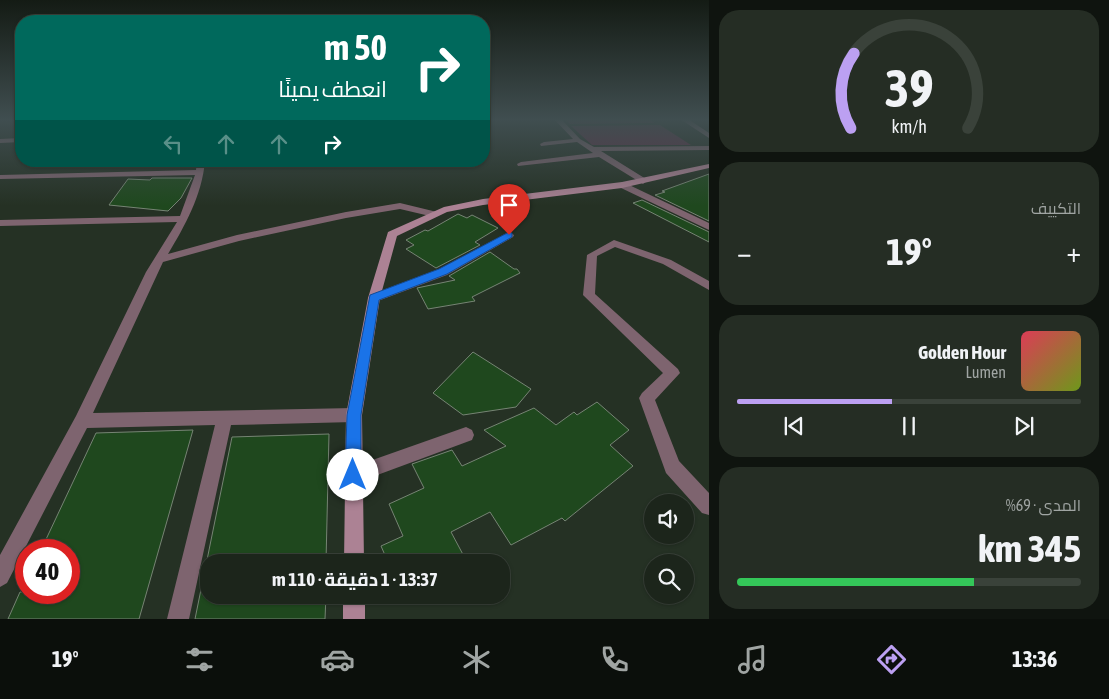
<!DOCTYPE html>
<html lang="ar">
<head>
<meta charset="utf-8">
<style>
	body { margin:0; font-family:"Asap Condensed",Cairo,sans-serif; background:#252d24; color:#f1f3f6; direction:rtl; height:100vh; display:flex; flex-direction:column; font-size:19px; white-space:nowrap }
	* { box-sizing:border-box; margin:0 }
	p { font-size:16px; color:#a0a5a3 }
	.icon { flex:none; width:28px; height:28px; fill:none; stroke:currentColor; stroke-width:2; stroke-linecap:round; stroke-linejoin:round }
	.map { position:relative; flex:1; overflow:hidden; direction:ltr }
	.panel { display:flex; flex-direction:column; gap:10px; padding:10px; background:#0f140f; width:400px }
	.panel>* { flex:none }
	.hud { position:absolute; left:15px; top:15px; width:475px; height:152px; border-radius:20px; box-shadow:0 1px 4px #0004,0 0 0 1px #3a423a; direction:rtl; background:#00695c; color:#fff; overflow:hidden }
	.buttons { position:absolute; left:644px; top:494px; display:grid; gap:10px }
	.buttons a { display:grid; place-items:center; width:50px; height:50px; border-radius:50%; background:#1c251b; box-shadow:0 1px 4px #0004,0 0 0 1px #3a423a; font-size:25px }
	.speed { position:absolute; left:15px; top:539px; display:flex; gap:10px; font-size:25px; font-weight:700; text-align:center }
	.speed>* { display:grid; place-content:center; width:65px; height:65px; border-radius:50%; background:#1c251b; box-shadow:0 1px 4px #0004,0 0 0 1px #3a423a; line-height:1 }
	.speed .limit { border:8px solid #d22; background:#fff; color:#111 }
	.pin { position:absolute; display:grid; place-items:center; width:42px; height:42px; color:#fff; margin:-51px -21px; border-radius:50% 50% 50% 0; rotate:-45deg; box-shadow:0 0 5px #0007 }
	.pin .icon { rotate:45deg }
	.me { position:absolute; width:55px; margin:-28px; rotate:0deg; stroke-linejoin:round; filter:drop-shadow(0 0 4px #0008) }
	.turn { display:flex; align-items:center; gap:18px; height:105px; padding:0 20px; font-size:22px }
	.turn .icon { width:65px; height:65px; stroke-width:2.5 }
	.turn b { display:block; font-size:35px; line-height:42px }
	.lanes { display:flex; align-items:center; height:48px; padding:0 20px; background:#0003; justify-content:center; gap:25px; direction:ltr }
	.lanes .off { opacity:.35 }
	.big { font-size:38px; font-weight:700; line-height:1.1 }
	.panel .widget { flex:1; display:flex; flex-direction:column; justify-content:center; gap:8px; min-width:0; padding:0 18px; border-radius:20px; background:#252d24 }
	.panel .dial { align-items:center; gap:0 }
	.dial svg { height:130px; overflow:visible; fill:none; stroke:#3a423a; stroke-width:7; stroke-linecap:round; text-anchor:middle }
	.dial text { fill:#f1f3f6; stroke:none }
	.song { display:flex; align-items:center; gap:15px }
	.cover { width:60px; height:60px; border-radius:8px; background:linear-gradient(135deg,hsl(350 70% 55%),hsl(80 70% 35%)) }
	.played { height:5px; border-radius:2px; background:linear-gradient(90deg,#bca0f2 45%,#3a423a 45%) }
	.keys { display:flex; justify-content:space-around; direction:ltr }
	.heat { display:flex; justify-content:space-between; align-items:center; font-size:28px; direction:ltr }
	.charge { height:8px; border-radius:4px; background:linear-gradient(90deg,#34c759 69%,#3a423a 0) }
	.trip { position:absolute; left:200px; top:554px; width:310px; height:50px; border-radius:20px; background:#1c251b; box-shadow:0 1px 4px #0004,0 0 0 1px #3a423a; font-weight:700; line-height:50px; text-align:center; direction:rtl }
	.dock { display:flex; height:80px; justify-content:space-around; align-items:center; background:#0b0f0b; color:#a0a5a3 }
	.dock .icon { width:35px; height:35px }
	.dock .selected { color:#bca0f2 }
	.dock b { font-size:22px; color:#f1f3f6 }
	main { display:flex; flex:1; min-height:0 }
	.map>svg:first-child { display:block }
	.green { fill:#612d47 }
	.building { fill:#1f481e; stroke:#768474 }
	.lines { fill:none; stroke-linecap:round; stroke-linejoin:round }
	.street { fill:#7e646f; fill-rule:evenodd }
	.secondary { fill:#ac8294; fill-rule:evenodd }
	.route { fill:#1a73e8; stroke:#114b97 }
</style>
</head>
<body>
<main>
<section class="panel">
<div class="widget dial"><svg viewBox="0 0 100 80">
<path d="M14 69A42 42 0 1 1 86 69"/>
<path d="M14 69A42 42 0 0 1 16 23" stroke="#bca0f2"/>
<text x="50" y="56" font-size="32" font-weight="700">39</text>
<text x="50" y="72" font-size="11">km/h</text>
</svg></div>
<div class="widget"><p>التكييف</p>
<div class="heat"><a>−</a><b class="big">19°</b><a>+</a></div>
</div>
<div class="widget">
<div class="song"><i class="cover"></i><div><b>Golden Hour</b><p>Lumen</p></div></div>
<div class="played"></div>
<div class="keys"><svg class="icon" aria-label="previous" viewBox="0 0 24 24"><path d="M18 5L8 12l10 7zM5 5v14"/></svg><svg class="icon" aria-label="pause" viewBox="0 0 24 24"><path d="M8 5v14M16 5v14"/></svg><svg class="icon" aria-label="next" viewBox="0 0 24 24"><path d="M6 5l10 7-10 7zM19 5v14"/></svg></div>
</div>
<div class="widget"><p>المدى · 69%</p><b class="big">345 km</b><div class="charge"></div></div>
</section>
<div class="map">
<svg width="709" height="619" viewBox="0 0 709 619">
	<rect width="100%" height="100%" fill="#253124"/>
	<g class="green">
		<path d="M 565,119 L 649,119 L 655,123 L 570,124 Z"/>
		<path d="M 660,125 L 691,145 L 592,145 L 571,126 Z"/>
	</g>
	<g class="building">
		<path d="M 709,174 L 709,221 L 655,195 L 665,192 L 662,191 Z"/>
		<path d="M 152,178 L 192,178 L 181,198 L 168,211 L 109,205 L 128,179 L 150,180 Z"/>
		<path d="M 642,200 L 709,232 L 709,242 L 633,203 Z"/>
		<path d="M 458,214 L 467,218 L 472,215 L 498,228 L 475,242 L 480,245 L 436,268 L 406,249 L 414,245 L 406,240 L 425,230 L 428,231 Z"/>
		<path d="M 490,252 L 514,269 L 517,269 L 520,273 L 472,297 L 475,301 L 428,309 L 417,288 L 455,280 L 449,276 Z"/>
		<path d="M 473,352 L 531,389 L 516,407 L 463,415 L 433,393 Z"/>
		<path d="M 597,402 L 629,430 L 610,445 L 633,466 L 565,521 L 562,518 L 511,545 L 490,512 L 451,532 L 467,562 L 388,562 L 381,546 L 403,536 L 389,504 L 424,488 L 412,464 L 452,450 L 462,466 L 506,446 L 484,430 L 534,408 L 556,425 L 574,412 L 577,415 Z"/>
		<path d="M 193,430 L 139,619 L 8,619 L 20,592 L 69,592 L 69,550 L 41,550 L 96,433 Z"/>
		<path d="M 329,434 L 326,562 L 209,562 L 209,595 L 326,595 L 325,619 L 195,619 L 232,437 Z"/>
	</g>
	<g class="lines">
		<g class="street">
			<path d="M 554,119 L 561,119 L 580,139 L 594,147 L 709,146 L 709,150 L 601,151 L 646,179 L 647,181 L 643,184 L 599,157 L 518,166 L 517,164 L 521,162 L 593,153 L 577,142 L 541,146 L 540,144 L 544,142 L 573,139 Z"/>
			<path d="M 680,119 L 688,119 L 709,133 L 709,138 Z"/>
			<path d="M 21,138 L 21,142 L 0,143 L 0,139 Z"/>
			<path d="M 197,161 L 205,161 C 202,195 185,226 168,254 L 237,235 L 346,212 L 400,203 L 437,212 L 439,214 L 434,217 L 400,209 L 346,218 L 239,241 L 163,262 L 93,413 L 354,408 L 360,410 L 362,415 L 360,420 L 354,422 L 231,425 L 189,619 L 167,619 L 215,425 L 87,428 L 7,583 L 0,587 L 0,555 L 76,416 L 146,272 L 177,222 L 0,226 L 0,220 L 180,216 L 195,175 L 0,179 L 0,175 L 196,170 Z"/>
			<path d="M 619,183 L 625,183 L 709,223 L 709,230 L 619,187 Z"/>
			<path d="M 509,232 L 514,235 L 513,237 L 447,275 L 378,301 L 374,302 L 368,298 L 370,295 L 439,269 Z"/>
			<path d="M 614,240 L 671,260 L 709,281 L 709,290 L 663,264 L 615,247 L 597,256 L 595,294 L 678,369 L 680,373 L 655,400 L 679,461 L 709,493 L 709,515 L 702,513 L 666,473 L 639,398 L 642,393 L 663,373 L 583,295 L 587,255 Z"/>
			<path d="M 466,427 L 472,430 L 474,435 L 472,440 L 353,484 L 347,481 L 344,475 L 347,469 Z"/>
		</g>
		<g class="secondary">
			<path d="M 709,164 L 709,168 L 622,188 L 483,205 L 447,212 L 397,236 L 380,298 L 362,415 L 364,562 L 344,562 L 346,415 L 368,298 L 388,232 L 444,207 L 483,199 L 622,182 Z"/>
			<rect x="343" y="595" width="22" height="24"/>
		</g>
	</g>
	<linearGradient id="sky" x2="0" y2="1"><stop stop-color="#141b14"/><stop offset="0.58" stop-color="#404e50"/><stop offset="1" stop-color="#404e50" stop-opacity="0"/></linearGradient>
	<rect width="709" height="206" fill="url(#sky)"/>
	<path class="route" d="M 509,232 L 512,233 L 512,237 L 447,274 L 379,300 L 361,415 L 361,475 L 359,481 L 353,483 L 348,481 L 345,475 L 347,415 L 370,295 L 439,269 Z"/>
</svg>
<div class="buttons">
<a><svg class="icon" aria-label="sound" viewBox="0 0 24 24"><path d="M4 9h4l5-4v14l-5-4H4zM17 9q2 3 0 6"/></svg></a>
<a><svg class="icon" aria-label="search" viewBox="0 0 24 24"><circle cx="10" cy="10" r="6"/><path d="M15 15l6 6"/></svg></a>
</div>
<div class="speed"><div class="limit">40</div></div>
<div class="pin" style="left:509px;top:235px;background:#d93025"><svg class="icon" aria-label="arrive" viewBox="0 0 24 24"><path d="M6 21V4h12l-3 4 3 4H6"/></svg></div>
<svg class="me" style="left:353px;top:475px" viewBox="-20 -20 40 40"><circle r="19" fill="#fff"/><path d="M0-13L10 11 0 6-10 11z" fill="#1a73e8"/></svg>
<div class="trip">13:37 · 1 دقيقة · 110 m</div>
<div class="hud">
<div class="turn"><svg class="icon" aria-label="right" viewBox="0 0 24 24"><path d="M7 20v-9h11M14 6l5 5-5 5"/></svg><div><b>50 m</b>انعطف يمينًا</div></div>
<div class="lanes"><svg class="icon off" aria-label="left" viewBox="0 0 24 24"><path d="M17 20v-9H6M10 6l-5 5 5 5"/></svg><svg class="icon off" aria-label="ahead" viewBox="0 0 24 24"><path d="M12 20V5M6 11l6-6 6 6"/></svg><svg class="icon off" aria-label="ahead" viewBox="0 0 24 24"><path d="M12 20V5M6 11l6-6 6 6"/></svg><svg class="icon" aria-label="right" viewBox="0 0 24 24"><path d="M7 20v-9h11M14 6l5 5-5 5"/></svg></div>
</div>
</div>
</main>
<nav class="dock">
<b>13:36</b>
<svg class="icon selected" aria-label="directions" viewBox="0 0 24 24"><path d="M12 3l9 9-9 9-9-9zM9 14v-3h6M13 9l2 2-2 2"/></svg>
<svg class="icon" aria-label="music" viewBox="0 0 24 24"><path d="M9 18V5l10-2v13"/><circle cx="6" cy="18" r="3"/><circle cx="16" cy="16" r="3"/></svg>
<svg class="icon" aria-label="phone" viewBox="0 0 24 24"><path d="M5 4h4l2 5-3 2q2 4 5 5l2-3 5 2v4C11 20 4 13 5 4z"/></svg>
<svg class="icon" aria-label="climate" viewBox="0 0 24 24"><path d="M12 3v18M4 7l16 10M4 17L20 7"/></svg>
<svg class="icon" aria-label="car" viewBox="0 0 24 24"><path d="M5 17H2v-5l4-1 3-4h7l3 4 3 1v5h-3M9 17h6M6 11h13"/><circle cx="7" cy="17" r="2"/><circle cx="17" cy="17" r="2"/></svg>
<svg class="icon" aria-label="filters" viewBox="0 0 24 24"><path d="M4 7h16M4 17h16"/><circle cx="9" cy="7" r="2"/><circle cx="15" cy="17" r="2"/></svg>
<b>19°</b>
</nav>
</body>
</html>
